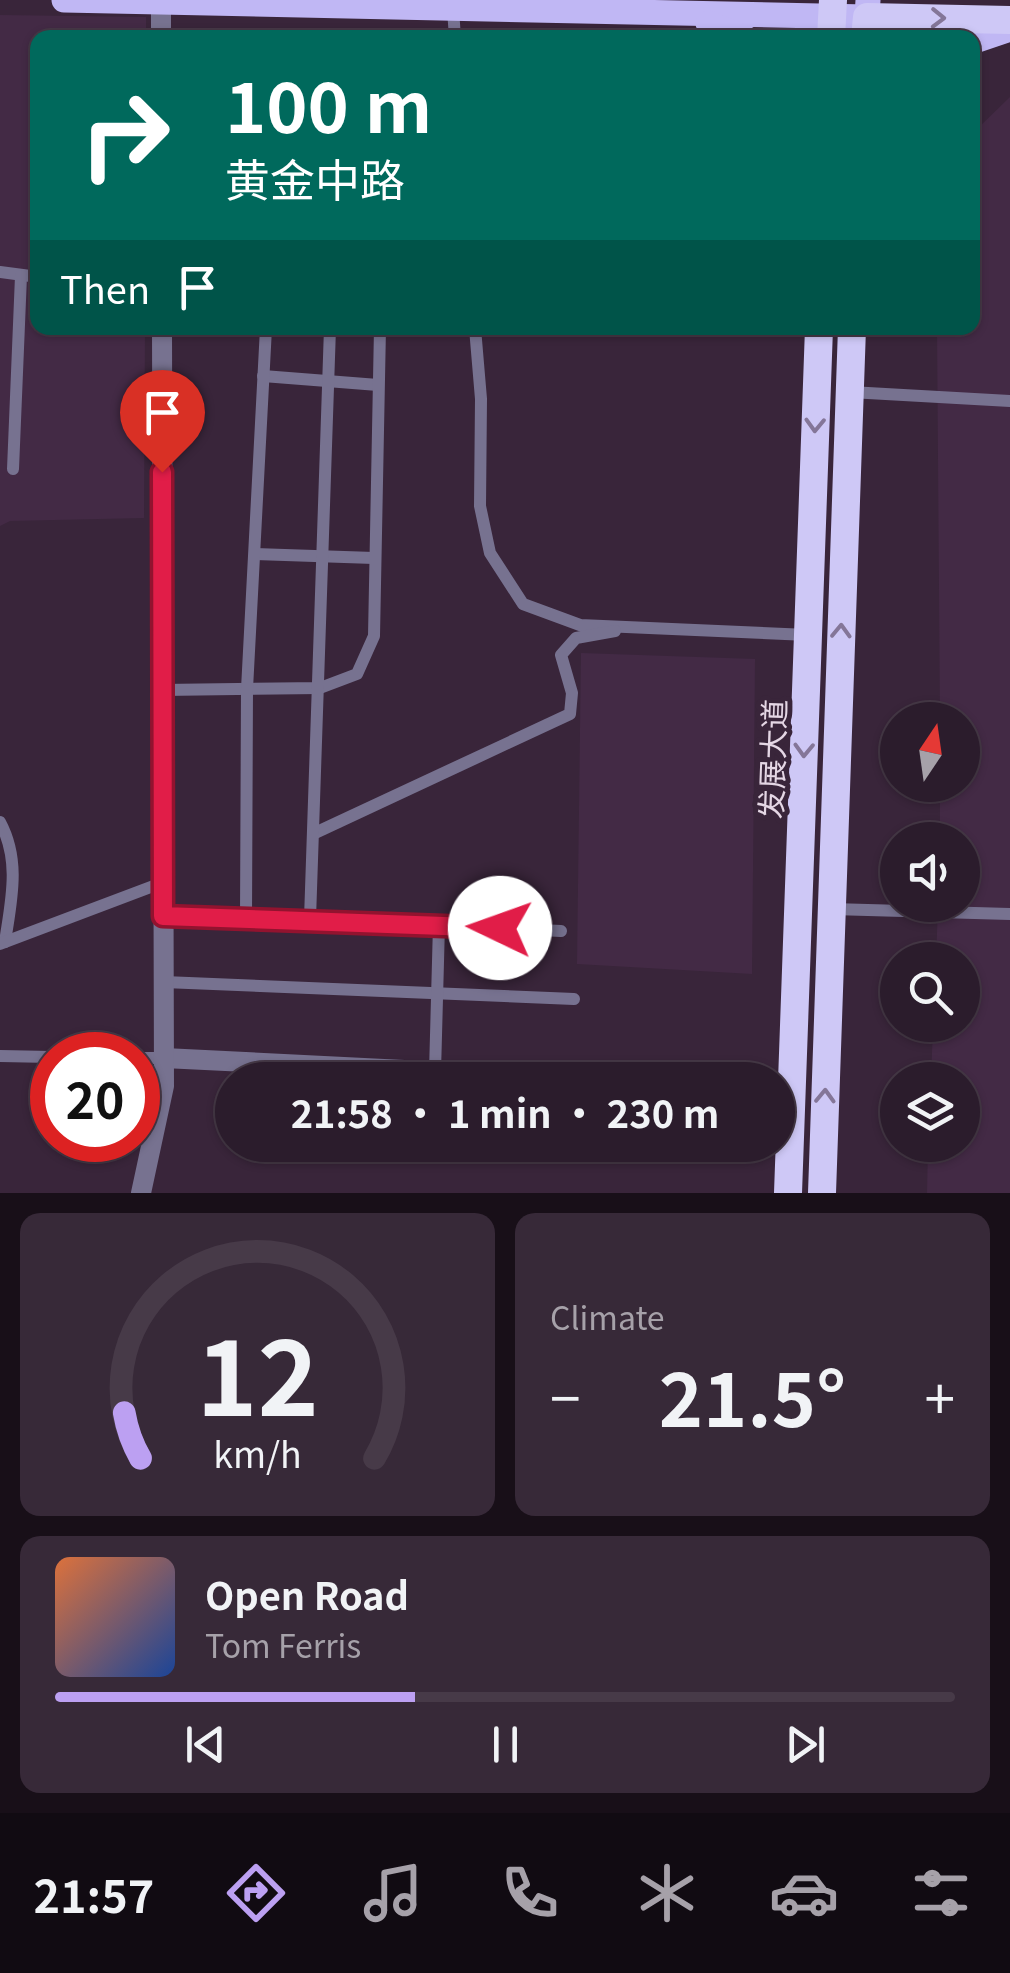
<!DOCTYPE html>
<html lang="en">
<head>
<meta charset="utf-8">
<style>
	body { margin:0; font-family:Georgia,"Noto Sans SC",serif; background:#372938; color:#f1f3f6; height:100vh; display:flex; flex-direction:column; font-size:38px; white-space:nowrap }
	* { box-sizing:border-box; margin:0 }
	p { font-size:32px; color:#a6a1a9 }
	.icon { flex:none; width:55px; height:55px; fill:none; stroke:currentColor; stroke-width:2; stroke-linecap:round; stroke-linejoin:round }
	.map { position:relative; height:1193px; overflow:hidden }
	.side { display:flex; flex-direction:column; gap:20px; padding:20px; background:#180f18; flex:1 }
	.side>* { flex:none }
	.guide { position:absolute; left:30px; top:30px; width:950px; height:305px; border-radius:20px; box-shadow:0 2px 8px #0004,0 0 0 2px #473a48; background:#00695c; color:#fff; overflow:hidden }
	.needle { width:65px; rotate:13deg }
	.controls { position:absolute; left:880px; top:702px; display:grid; gap:20px }
	.controls a { display:grid; place-items:center; width:100px; height:100px; border-radius:50%; background:#2b1c2c; box-shadow:0 2px 8px #0004,0 0 0 2px #473a48; font-size:50px }
	.speed { position:absolute; left:30px; top:1032px; display:flex; gap:20px; font-size:50px; font-weight:700; text-align:center }
	.speed>* { display:grid; place-content:center; width:130px; height:130px; border-radius:50%; background:#2b1c2c; box-shadow:0 2px 8px #0004,0 0 0 2px #473a48; line-height:1 }
	.speed .limit { border:15px solid #d22; background:#fff; color:#111 }
	.pin { position:absolute; display:grid; place-items:center; width:85px; height:85px; color:#fff; margin:-102px -42px; border-radius:50% 50% 50% 0; rotate:-45deg; box-shadow:0 0 10px #0007 }
	.pin .icon { rotate:45deg }
	.me { position:absolute; width:110px; margin:-55px; rotate:273deg; stroke-linejoin:round; filter:drop-shadow(0 0 8px #0008) }
	.turn { display:flex; align-items:center; gap:35px; height:210px; padding:0 30px; font-size:45px }
	.turn .icon { width:130px; height:130px; stroke-width:2.5 }
	.turn b { display:block; font-size:70px; line-height:85px }
	.then { display:flex; align-items:center; height:95px; padding:0 30px; background:#0003; gap:20px; font-size:38px }
	.big { font-size:75px; font-weight:700; line-height:1.1 }
	.side .widget { flex:1; display:flex; flex-direction:column; justify-content:center; gap:15px; min-width:0; padding:0 35px; border-radius:20px; background:#372938 }
	.side .dial { align-items:center; gap:0 }
	.dial svg { height:260px; overflow:visible; fill:none; stroke:#473a48; stroke-width:7; stroke-linecap:round; text-anchor:middle }
	.dial text { fill:#f1f3f6; stroke:none }
	.song { display:flex; align-items:center; gap:30px }
	.cover { width:120px; height:120px; border-radius:15px; background:linear-gradient(135deg,hsl(20 70% 55%),hsl(220 70% 35%)) }
	.played { height:10px; border-radius:5px; background:linear-gradient(90deg,#bca0f2 40%,#473a48 40%) }
	.keys { display:flex; justify-content:space-around; direction:ltr }
	.heat { display:flex; justify-content:space-between; align-items:center; font-size:55px; direction:ltr }
	.side .tiles { flex:1; display:grid; gap:20px; grid-template-columns:1fr 1fr }
	.widget:last-child { grid-column:span 2 }
	.trip { position:absolute; left:215px; top:1062px; width:580px; height:100px; border-radius:50px; background:#2b1c2c; box-shadow:0 2px 8px #0004,0 0 0 2px #473a48; font-weight:700; line-height:100px; text-align:center }
	.dock { display:flex; height:160px; justify-content:space-around; align-items:center; background:#110b12; color:#a6a1a9 }
	.dock .icon { width:70px; height:70px }
	.dock .selected { color:#bca0f2 }
	.dock b { font-size:45px; color:#f1f3f6 }
	.map>svg:first-child { display:block }
	.built { fill:#432a45 }
	.lines { fill:none; stroke-linecap:round; stroke-linejoin:round }
	.service { stroke:#777290; stroke-width:12 }
	.minor { stroke:#777290; stroke-width:20 }
	.tertiary { stroke:#777290; stroke-width:20 }
	.primary { stroke:#c0b7f4; stroke-width:25 }
	.trunk { stroke:#cec8f6; stroke-width:28 }
	.oneway { stroke:#847698 }
	.route-casing { stroke:#92132f; stroke-width:25 }
	.route { stroke:#e11d48; stroke-width:18 }
	.labels { text-anchor:middle; dominant-baseline:central; stroke-width:10; stroke-linejoin:round; paint-order:stroke }
	.street-label { font-size:30px; fill:#e5d7e5; stroke:#39253a }
</style>
</head>
<body>
<div class="map">
<svg width="1010" height="1193" viewBox="0 0 1010 1193">
	<rect width="100%" height="100%" fill="#39253a"/>
	<g class="built">
		<path d="M 0,15 L 146,17 L 146,37 L 38,38 L 38,328 L 145,328 L 144,518 L 10,521 L 0,526 Z"/>
		<path d="M 1010,97 L 1010,1193 L 927,1193 L 928,1145 L 962,1145 L 962,1080 L 931,1080 L 933,1025 L 962,1025 L 962,960 L 936,960 L 938,905 L 962,905 L 962,840 L 940,840 L 940,785 L 962,785 L 962,720 L 940,720 L 937,328 L 972,328 L 973,133 Z"/>
		<path d="M 581,653 L 755,659 L 752,974 L 577,964 Z"/>
	</g>
	<g class="lines">
		<g class="service">
			<path d="M 453,9 L 455,38"/>
			<path d="M 0,272 L 38,277"/>
			<path d="M 475,328 L 481,399 L 480,506 L 490,553 L 523,604 L 580,625 L 808,635"/>
			<path d="M 263,376 L 378,385"/>
			<path d="M 850,392 L 1010,401"/>
			<path d="M 13,469 L 21,276"/>
			<path d="M 255,554 L 374,558"/>
			<path d="M 162,690 L 320,688 L 357,674 L 374,636 L 380,328"/>
			<path d="M 0,822 C 21,861 11,901 5,942"/>
			<path d="M 315,833 L 570,714 L 572,693 L 561,655 L 576,638 L 615,631"/>
			<path d="M 832,909 L 1010,914"/>
			<path d="M 163,915 L 310,919 L 561,931"/>
			<path d="M 246,917 L 247,689 L 266,328"/>
			<path d="M 310,919 L 330,328"/>
			<path d="M 0,944 L 164,882"/>
			<path d="M 164,982 L 574,999"/>
			<path d="M 0,1056 L 52,1057"/>
			<path d="M 138,1058 L 164,1058"/>
			<path d="M 435,1072 L 439,925"/>
		</g>
		<path class="minor" d="M 164,1058 L 606,1080"/>
		<g class="tertiary">
			<path d="M 161,0 L 161,38"/>
			<path d="M 141,1193 L 164,1086 L 162,328"/>
		</g>
		<g class="primary">
			<path d="M 64,0 L 867,17 L 868,0"/>
			<path d="M 708,23 L 746,38"/>
			<path d="M 972,42 L 1010,29"/>
		</g>
		<g class="trunk">
			<path d="M 831,38 L 833,0"/>
			<path d="M 865,38 L 867,17 L 1010,20"/>
			<path d="M 788,1193 L 819,328"/>
			<path d="M 822,1193 L 852,328"/>
		</g>
	</g>
	<defs><path id="oneway-chevron" d="M-2-3.5L2.5 0L-2 3.5" fill="none" stroke-width="1.6" stroke-linecap="round" stroke-linejoin="round" transform="scale(2.5)"/></defs>
	<g class="oneway">
		<use href="#oneway-chevron" transform="translate(938 18) rotate(1)"/>
		<use href="#oneway-chevron" transform="translate(815 425) rotate(92)"/>
		<use href="#oneway-chevron" transform="translate(841 631) rotate(-88)"/>
		<use href="#oneway-chevron" transform="translate(804 750) rotate(92)"/>
		<use href="#oneway-chevron" transform="translate(825 1096) rotate(-88)"/>
	</g>
	<g class="lines">
		<g class="route-casing">
			<path id="route" d="M 162,472 L 163,916 L 500,928"/>
		</g>
		<use href="#route" class="route"/>
	</g>
	<g class="labels">
		<g class="street-label">
			<text transform="translate(771 759) rotate(-88)">发展大道</text>
		</g>
	</g>
</svg>
<div class="controls">
<a><svg class="needle" viewBox="-14 -14 28 28"><path d="M0-13l5 13h-10z" fill="#e53935"/><path d="M0 13l5-13h-10z" fill="#a6a1a9"/></svg></a>
<a><svg class="icon" aria-label="sound" viewBox="0 0 24 24"><path d="M4 9h4l5-4v14l-5-4H4zM17 9q2 3 0 6"/></svg></a>
<a><svg class="icon" aria-label="search" viewBox="0 0 24 24"><circle cx="10" cy="10" r="6"/><path d="M15 15l6 6"/></svg></a>
<a><svg class="icon" aria-label="layers" viewBox="0 0 24 24"><path d="M12 4l9 5-9 5-9-5zM3 14l9 5 9-5"/></svg></a>
</div>
<div class="speed"><div class="limit">20</div></div>
<div class="pin" style="left:162px;top:472px;background:#d93025"><svg class="icon" aria-label="arrive" viewBox="0 0 24 24"><path d="M6 21V4h12l-3 4 3 4H6"/></svg></div>
<svg class="me" style="left:500px;top:928px" viewBox="-20 -20 40 40"><circle r="19" fill="#fff"/><path d="M0-13L10 11 0 6-10 11z" fill="#e11d48"/></svg>
<div class="trip">21:58 · 1 min · 230 m</div>
<div class="guide">
<div class="turn"><svg class="icon" aria-label="right" viewBox="0 0 24 24"><path d="M7 20v-9h11M14 6l5 5-5 5"/></svg><div><b>100 m</b>黄金中路</div></div>
<div class="then">Then<svg class="icon" aria-label="arrive" viewBox="0 0 24 24"><path d="M6 21V4h12l-3 4 3 4H6"/></svg></div>
</div>
</div>
<section class="side">
<div class="tiles">
<div class="widget dial"><svg viewBox="0 0 100 80">
<path d="M14 69A42 42 0 1 1 86 69"/>
<path d="M14 69A42 42 0 0 1 9 55" stroke="#bca0f2"/>
<text x="50" y="56" font-size="32" font-weight="700">12</text>
<text x="50" y="72" font-size="11">km/h</text>
</svg></div>
<div class="widget"><p>Climate</p>
<div class="heat"><a>−</a><b class="big">21.5°</b><a>+</a></div>
</div>
<div class="widget">
<div class="song"><i class="cover"></i><div><b>Open Road</b><p>Tom Ferris</p></div></div>
<div class="played"></div>
<div class="keys"><svg class="icon" aria-label="previous" viewBox="0 0 24 24"><path d="M18 5L8 12l10 7zM5 5v14"/></svg><svg class="icon" aria-label="pause" viewBox="0 0 24 24"><path d="M8 5v14M16 5v14"/></svg><svg class="icon" aria-label="next" viewBox="0 0 24 24"><path d="M6 5l10 7-10 7zM19 5v14"/></svg></div>
</div>
</div>
</section>
<nav class="dock">
<b>21:57</b>
<svg class="icon selected" aria-label="directions" viewBox="0 0 24 24"><path d="M12 3l9 9-9 9-9-9zM9 14v-3h6M13 9l2 2-2 2"/></svg>
<svg class="icon" aria-label="music" viewBox="0 0 24 24"><path d="M9 18V5l10-2v13"/><circle cx="6" cy="18" r="3"/><circle cx="16" cy="16" r="3"/></svg>
<svg class="icon" aria-label="phone" viewBox="0 0 24 24"><path d="M5 4h4l2 5-3 2q2 4 5 5l2-3 5 2v4C11 20 4 13 5 4z"/></svg>
<svg class="icon" aria-label="climate" viewBox="0 0 24 24"><path d="M12 3v18M4 7l16 10M4 17L20 7"/></svg>
<svg class="icon" aria-label="car" viewBox="0 0 24 24"><path d="M5 17H2v-5l4-1 3-4h7l3 4 3 1v5h-3M9 17h6M6 11h13"/><circle cx="7" cy="17" r="2"/><circle cx="17" cy="17" r="2"/></svg>
<svg class="icon" aria-label="filters" viewBox="0 0 24 24"><path d="M4 7h16M4 17h16"/><circle cx="9" cy="7" r="2"/><circle cx="15" cy="17" r="2"/></svg>
</nav>
</body>
</html>
